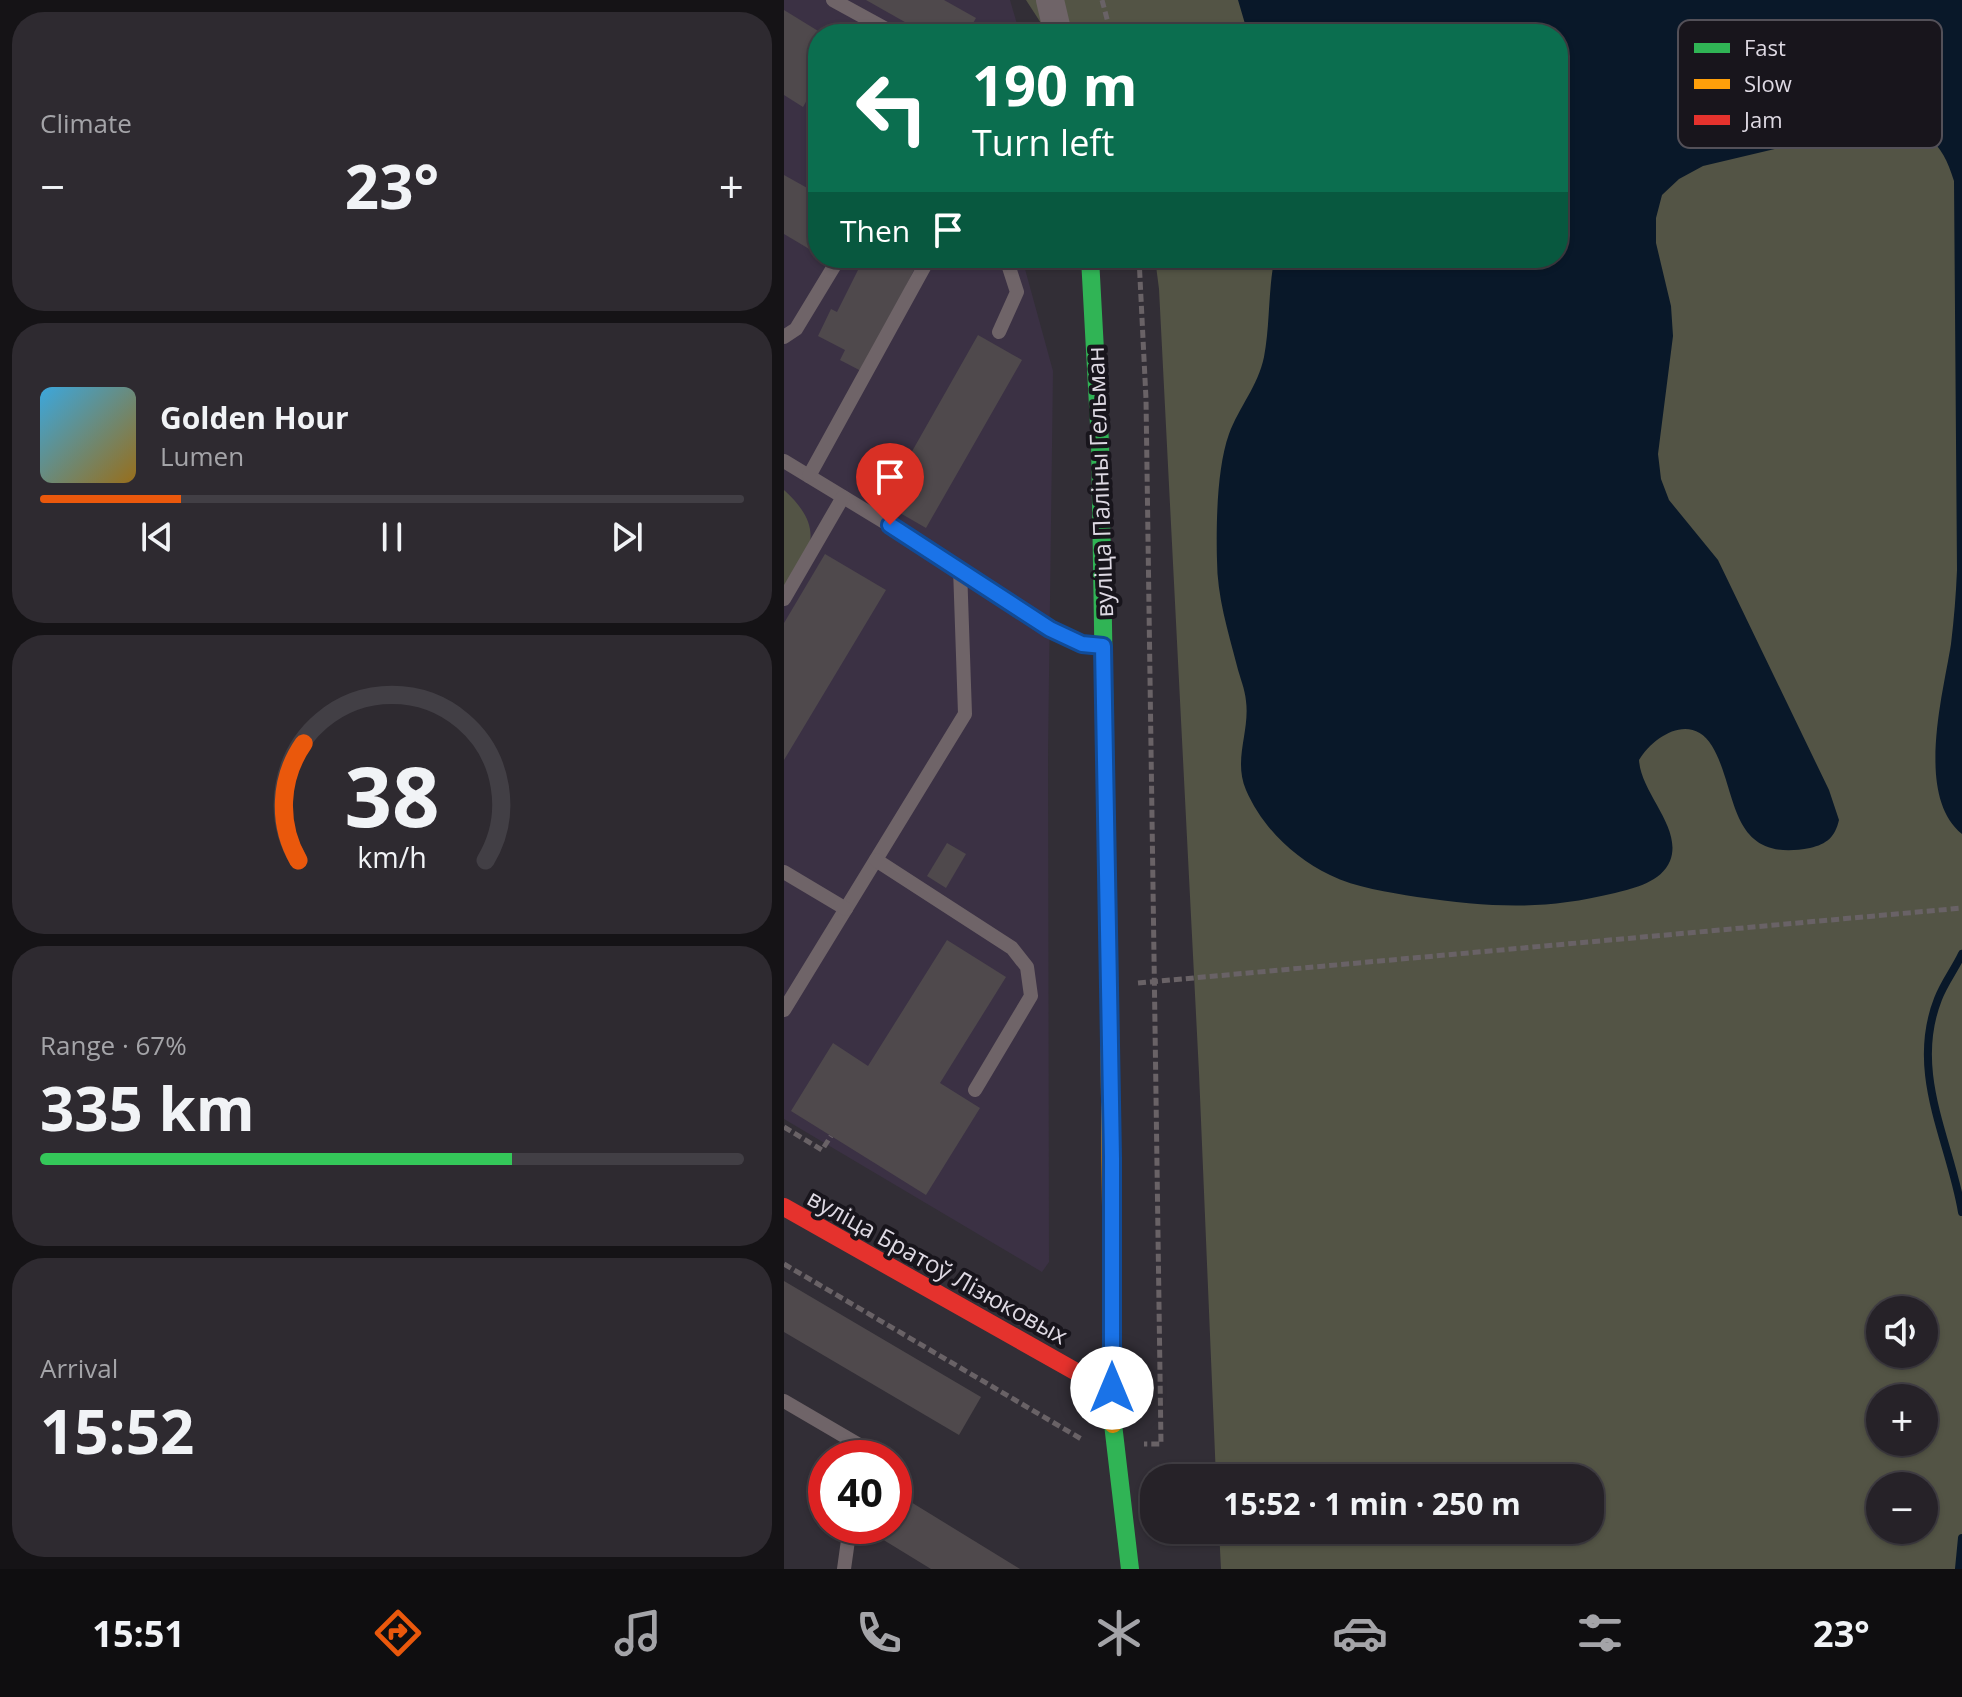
<!DOCTYPE html>
<html lang="en">
<head>
<meta charset="utf-8">
<style>
	body { margin:0; font-family:"Open Sans",sans-serif; background:#2e2a30; color:#f1f3f6; height:100vh; display:flex; flex-direction:column; font-size:30px; white-space:nowrap }
	* { box-sizing:border-box; margin:0 }
	p { font-size:26px; color:#a4a4a8 }
	.icon { flex:none; width:44px; height:44px; fill:none; stroke:currentColor; stroke-width:2; stroke-linecap:round; stroke-linejoin:round }
	.map { position:relative; flex:1; overflow:hidden }
	.side { display:flex; flex-direction:column; gap:12px; padding:12px; background:#151316; width:784px }
	.side>* { flex:none }
	.top-card { position:absolute; left:24px; top:24px; width:760px; height:244px; border-radius:32px; box-shadow:0 2px 6px #0004,0 0 0 2px #423f45; background:#0b6e4f; color:#fff; overflow:hidden }
	.buttons { position:absolute; left:1082px; top:1296px; display:grid; gap:16px }
	.buttons a { display:grid; place-items:center; width:72px; height:72px; border-radius:50%; background:#262228; box-shadow:0 2px 6px #0004,0 0 0 2px #423f45; font-size:40px }
	.speed { position:absolute; left:24px; top:1440px; display:flex; gap:16px; font-size:40px; font-weight:700; text-align:center }
	.speed>* { display:grid; place-content:center; width:104px; height:104px; border-radius:50%; background:#262228; box-shadow:0 2px 6px #0004,0 0 0 2px #423f45; line-height:1 }
	.speed .limit { border:12px solid #d22; background:#fff; color:#111 }
	.pin { position:absolute; display:grid; place-items:center; width:68px; height:68px; color:#fff; margin:-82px -34px; border-radius:50% 50% 50% 0; rotate:-45deg; box-shadow:0 0 8px #0007 }
	.pin .icon { rotate:45deg }
	.me { position:absolute; width:88px; margin:-44px; rotate:0deg; stroke-linejoin:round; filter:drop-shadow(0 0 6px #0008) }
	.turn { display:flex; align-items:center; gap:28px; height:168px; padding:0 32px; font-size:36px }
	.turn .icon { width:104px; height:104px; stroke-width:2.5 }
	.turn b { display:block; font-size:56px; line-height:68px }
	.then { display:flex; align-items:center; height:76px; padding:0 32px; background:#0003; gap:16px; font-size:30px }
	.big { font-size:60px; font-weight:700; line-height:1.1 }
	.side .widget { flex:1; display:flex; flex-direction:column; justify-content:center; gap:12px; min-width:0; padding:0 28px; border-radius:32px; background:#2e2a30 }
	.side .dial { align-items:center; gap:0 }
	.dial svg { height:208px; overflow:visible; fill:none; stroke:#423f45; stroke-width:7; stroke-linecap:round; text-anchor:middle }
	.dial text { fill:#f1f3f6; stroke:none }
	.song { display:flex; align-items:center; gap:24px }
	.cover { width:96px; height:96px; border-radius:12px; background:linear-gradient(135deg,hsl(200 70% 55%),hsl(40 70% 35%)) }
	.played { height:8px; border-radius:4px; background:linear-gradient(90deg,#ea580c 20%,#423f45 20%) }
	.keys { display:flex; justify-content:space-around; direction:ltr }
	.heat { display:flex; justify-content:space-between; align-items:center; font-size:44px; direction:ltr }
	.charge { height:12px; border-radius:6px; background:linear-gradient(90deg,#34c759 67%,#423f45 0) }
	.trip { position:absolute; left:356px; top:1464px; width:464px; height:80px; border-radius:32px; background:#262228; box-shadow:0 2px 6px #0004,0 0 0 2px #423f45; font-weight:700; line-height:80px; text-align:center }
	.tab-bar { display:flex; height:128px; justify-content:space-around; align-items:center; background:#0f0e10; color:#a4a4a8 }
	.tab-bar .icon { width:56px; height:56px }
	.tab-bar .active { color:#ea580c }
	.tab-bar b { font-size:36px; color:#f1f3f6 }
	main { display:flex; flex:1; min-height:0 }
	.map>svg:first-child { display:block }
	.built { fill:#3b3144 }
	.green { fill:#535445; fill-rule:evenodd }
	.water { fill:#091829 }
	.lines { fill:none; stroke-linecap:round; stroke-linejoin:round }
	.stream { stroke:#091829; stroke-width:8 }
	.building { fill:#4f494c }
	.path { stroke:#696266; stroke-width:5; stroke-dasharray:8 4; stroke-linecap:butt }
	.lane { stroke:#6f6468; stroke-width:14 }
	.street { stroke:#6f6468; stroke-width:28 }
	.fast { stroke:#30b455; stroke-width:18 }
	.slow { stroke:#ff9f0a; stroke-width:18 }
	.jam { stroke:#e5322d; stroke-width:18 }
	.route-casing { stroke:#114b97; stroke-width:20 }
	.route { stroke:#1a73e8; stroke-width:14 }
	.labels { text-anchor:middle; dominant-baseline:central; stroke-width:8; stroke-linejoin:round; paint-order:stroke }
	.street-label { font-size:24px; fill:#ded9e3; stroke:#18151c }
	.key { fill:#18151c; stroke:#535058; stroke-width:2 }
	.key-label { font-size:22px; fill:#ded9e3 }
</style>
</head>
<body>
<main>
<section class="side">
<div class="widget"><p>Climate</p>
<div class="heat"><a>−</a><b class="big">23°</b><a>+</a></div>
</div>
<div class="widget">
<div class="song"><i class="cover"></i><div><b>Golden Hour</b><p>Lumen</p></div></div>
<div class="played"></div>
<div class="keys"><svg class="icon" aria-label="previous" viewBox="0 0 24 24"><path d="M18 5L8 12l10 7zM5 5v14"/></svg><svg class="icon" aria-label="pause" viewBox="0 0 24 24"><path d="M8 5v14M16 5v14"/></svg><svg class="icon" aria-label="next" viewBox="0 0 24 24"><path d="M6 5l10 7-10 7zM19 5v14"/></svg></div>
</div>
<div class="widget dial"><svg viewBox="0 0 100 80">
<path d="M14 69A42 42 0 1 1 86 69"/>
<path d="M14 69A42 42 0 0 1 16 24" stroke="#ea580c"/>
<text x="50" y="56" font-size="32" font-weight="700">38</text>
<text x="50" y="72" font-size="11">km/h</text>
</svg></div>
<div class="widget"><p>Range · 67%</p><b class="big">335 km</b><div class="charge"></div></div>
<div class="widget"><p>Arrival</p><b class="big">15:52</b></div>
</section>
<div class="map">
<svg width="1178" height="1569" viewBox="0 0 1178 1569">
	<rect width="100%" height="100%" fill="#322e36"/>
	<path class="built" d="M 0,0 L 226,0 L 236,34 L 34,34 L 34,258 L 238,258 L 269,371 L 264,753 L 265,1262 L 258,1272 L 0,1119 Z"/>
	<g class="green">
		<path d="M 242,0 L 1178,0 L 1178,1569 L 437,1569 L 435,1530 L 806,1530 L 806,1478 L 432,1478 L 415,1073 L 375,289 L 371,258 L 774,258 L 774,34 L 264,34 ZM 1096,1310 L 1140,1310 L 1140,1354 L 1096,1354 ZM 1096,1398 L 1140,1398 L 1140,1442 L 1096,1442 ZM 1096,1486 L 1140,1486 L 1140,1530 L 1096,1530 Z"/>
		<path d="M 0,490 C 46,532 23,554 0,599 Z"/>
	</g>
	<path class="water" d="M 454,0 L 1178,0 L 1178,834 C 1131,796 1159,695 1167,644 C 1170,619 1172,594 1173,570 L 1170,181 C 1158,140 1140,127 1097,124 L 919,166 L 895,179 L 878,195 L 872,218 L 872,243 L 887,306 L 889,336 L 874,454 L 877,479 L 885,500 L 934,560 L 1045,790 L 1055,820 C 1051,837 1043,844 1026,848 C 943,864 955,791 928,746 C 908,712 870,735 855,760 C 857,794 899,828 886,861 C 877,882 851,888 831,893 C 757,911 707,907 633,897 C 604,892 572,888 546,875 C 510,858 478,827 462,790 C 449,760 466,732 462,701 C 461,689 456,678 453,666 C 444,631 433,596 433,560 C 432,524 433,467 445,434 C 455,407 474,386 480,357 C 486,326 484,293 490,261 L 491,258 L 774,258 L 774,34 L 464,34 Z"/>
	<g class="lines">
		<g class="stream">
			<path d="M 1178,954 C 1171,969 1160,983 1154,999 C 1125,1073 1166,1140 1178,1212"/>
			<path d="M 1175,1569 L 1178,1538"/>
		</g>
	</g>
	<g class="building">
		<path d="M 82,0 L 160,0 L 192,18 L 183,34 L 142,34 Z"/>
		<path d="M 0,10 L 39,34 L 34,34 L 34,81 L 19,107 L 0,95 Z"/>
		<path d="M 0,175 L 34,194 L 32,253 L 0,234 Z"/>
		<path d="M 80,258 L 136,258 L 79,372 L 56,360 L 61,350 L 34,336 L 47,309 L 53,312 Z"/>
		<path d="M 194,335 L 238,360 L 142,528 L 97,502 L 108,484 L 95,477 L 108,454 L 122,462 Z"/>
		<path d="M 41,554 L 102,590 L 0,760 L 0,623 Z"/>
		<path d="M 163,843 L 182,854 L 162,888 L 143,876 Z"/>
		<path d="M 163,940 L 222,977 L 156,1083 L 196,1108 L 142,1195 L 7,1111 L 49,1043 L 84,1066 Z"/>
		<path d="M 0,1281 L 197,1397 L 175,1435 L 0,1332 Z"/>
		<path d="M 122,1499 L 236,1569 L 147,1569 L 98,1539 L 105,1526 L 110,1526 L 110,1518 Z"/>
	</g>
	<g class="lines">
		<g class="path">
			<path d="M 318,0 L 327,34"/>
			<path d="M 355,258 L 362,399 L 377,1444 L 360,1444"/>
			<path d="M 354,983 L 1178,908"/>
			<path d="M 0,1127 L 38,1150 L 47,1136"/>
			<path d="M 0,1264 L 299,1440"/>
		</g>
		<g class="lane">
			<path d="M 49,0 L 111,34"/>
			<path d="M 215,332 L 233,292 L 222,258"/>
			<path d="M 0,337 L 12,329 L 55,258"/>
			<path d="M 0,461 L 176,568 L 181,714 L 0,1010"/>
			<path d="M 25,476 L 145,258"/>
			<path d="M 176,568 C 219,597 266,641 319,646"/>
			<path d="M 0,599 L 59,497"/>
			<path d="M 92,860 L 228,948 L 243,967 L 247,996 L 191,1090"/>
			<path d="M 0,872 L 62,909"/>
			<path d="M 0,1401 L 77,1446 L 76,1458"/>
			<path d="M 60,1569 L 66,1526"/>
		</g>
		<path class="street" d="M 266,0 L 274,34"/>
		<g class="fast">
			<path d="M 306,258 L 316,443 L 325,990"/>
			<path d="M 329,1424 L 346,1569"/>
		</g>
		<path class="slow" d="M 325,990 L 329,1424"/>
		<path class="jam" d="M 0,1207 L 296,1374 L 328,1388"/>
	</g>
	<g class="lines">
		<g class="route-casing">
			<path id="route" d="M 106,525 L 266,629 L 298,644 L 319,646 L 328,1158 L 328,1388"/>
		</g>
		<use href="#route" class="route"/>
	</g>
	<g class="labels">
		<g class="street-label">
			<text transform="translate(315 482) rotate(-92)">вуліца Паліны Гельман</text>
			<text transform="translate(154 1266) rotate(29)">вуліца Братоў Лізюковых</text>
		</g>
	</g>
	<rect x="894" y="20" width="264" height="128" rx="12" class="key"/>
	<rect x="910" y="43" width="36" height="10" fill="#30b455"/>
	<rect x="910" y="79" width="36" height="10" fill="#ff9f0a"/>
	<rect x="910" y="115" width="36" height="10" fill="#e5322d"/>
	<g class="key-label">
		<text x="960" y="56">Fast</text>
		<text x="960" y="92">Slow</text>
		<text x="960" y="128">Jam</text>
	</g>
</svg>
<div class="buttons">
<a><svg class="icon" aria-label="sound" viewBox="0 0 24 24"><path d="M4 9h4l5-4v14l-5-4H4zM17 9q2 3 0 6"/></svg></a>
<a>+</a>
<a>−</a>
</div>
<div class="speed"><div class="limit">40</div></div>
<div class="pin" style="left:106px;top:525px;background:#d93025"><svg class="icon" aria-label="arrive" viewBox="0 0 24 24"><path d="M6 21V4h12l-3 4 3 4H6"/></svg></div>
<svg class="me" style="left:328px;top:1388px" viewBox="-20 -20 40 40"><circle r="19" fill="#fff"/><path d="M0-13L10 11 0 6-10 11z" fill="#1a73e8"/></svg>
<div class="trip">15:52 · 1 min · 250 m</div>
<div class="top-card">
<div class="turn"><svg class="icon" aria-label="left" viewBox="0 0 24 24"><path d="M17 20v-9H6M10 6l-5 5 5 5"/></svg><div><b>190 m</b>Turn left</div></div>
<div class="then">Then<svg class="icon" aria-label="arrive" viewBox="0 0 24 24"><path d="M6 21V4h12l-3 4 3 4H6"/></svg></div>
</div>
</div>
</main>
<nav class="tab-bar">
<b>15:51</b>
<svg class="icon active" aria-label="directions" viewBox="0 0 24 24"><path d="M12 3l9 9-9 9-9-9zM9 14v-3h6M13 9l2 2-2 2"/></svg>
<svg class="icon" aria-label="music" viewBox="0 0 24 24"><path d="M9 18V5l10-2v13"/><circle cx="6" cy="18" r="3"/><circle cx="16" cy="16" r="3"/></svg>
<svg class="icon" aria-label="phone" viewBox="0 0 24 24"><path d="M5 4h4l2 5-3 2q2 4 5 5l2-3 5 2v4C11 20 4 13 5 4z"/></svg>
<svg class="icon" aria-label="climate" viewBox="0 0 24 24"><path d="M12 3v18M4 7l16 10M4 17L20 7"/></svg>
<svg class="icon" aria-label="car" viewBox="0 0 24 24"><path d="M5 17H2v-5l4-1 3-4h7l3 4 3 1v5h-3M9 17h6M6 11h13"/><circle cx="7" cy="17" r="2"/><circle cx="17" cy="17" r="2"/></svg>
<svg class="icon" aria-label="filters" viewBox="0 0 24 24"><path d="M4 7h16M4 17h16"/><circle cx="9" cy="7" r="2"/><circle cx="15" cy="17" r="2"/></svg>
<b>23°</b>
</nav>
</body>
</html>
